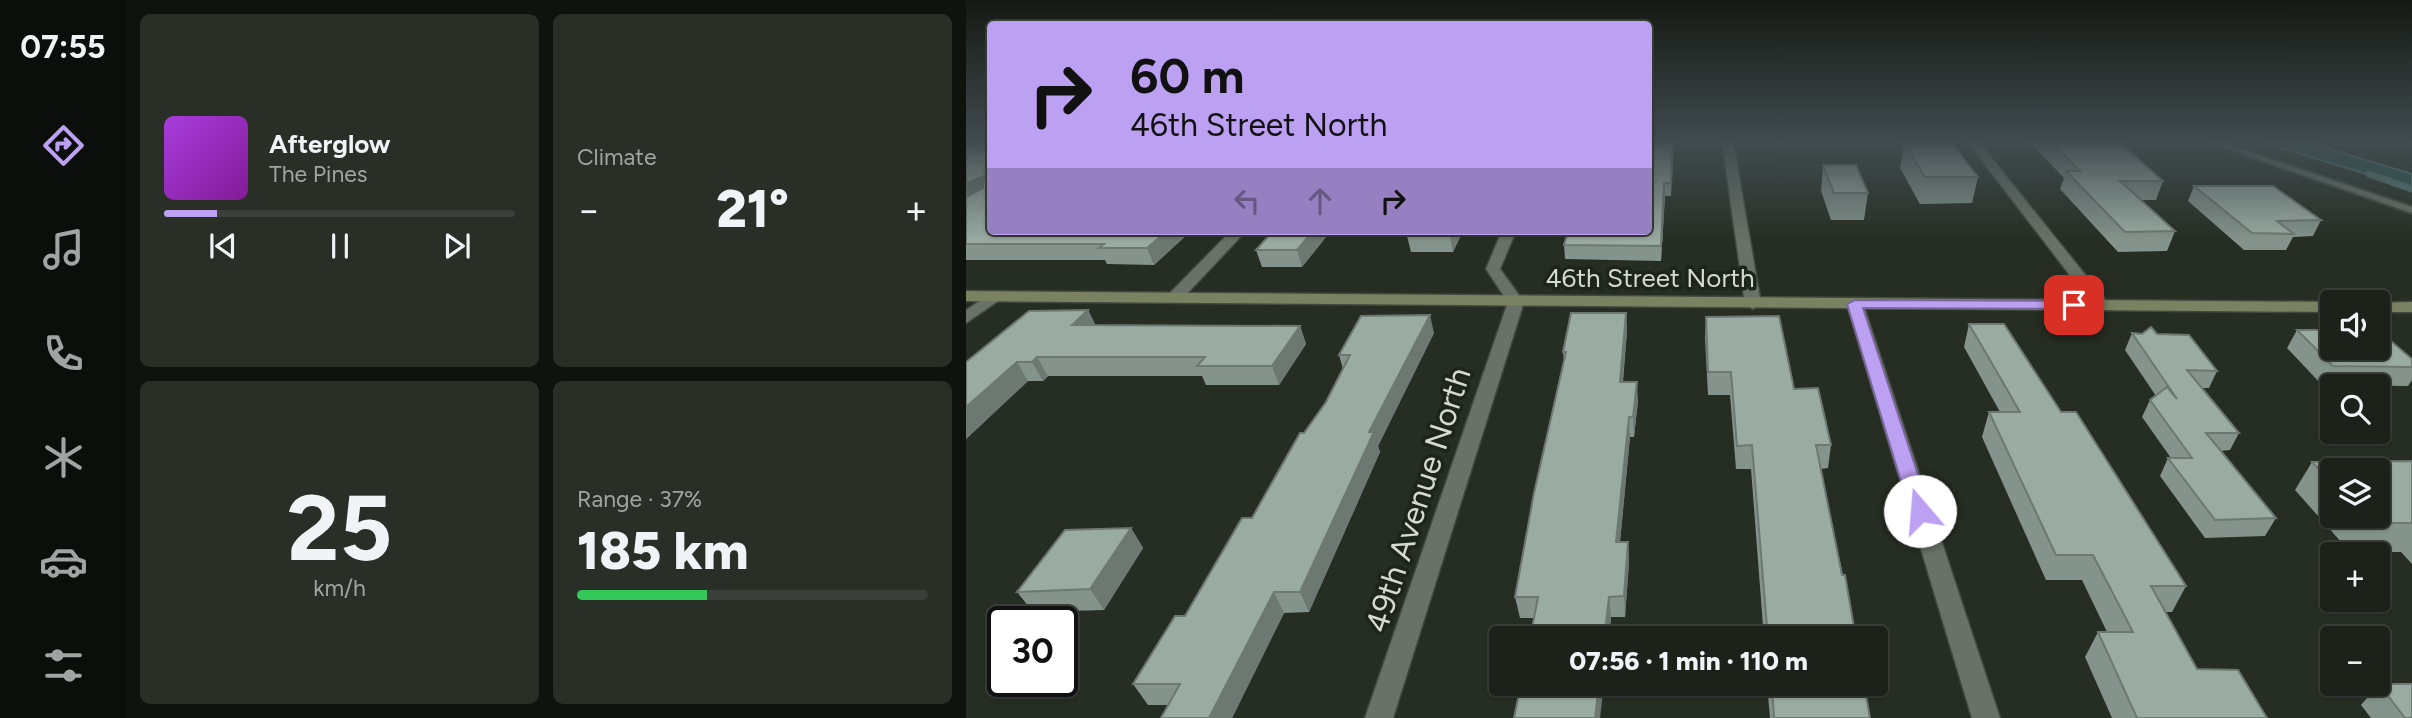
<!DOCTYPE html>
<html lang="en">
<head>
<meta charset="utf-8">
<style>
	body { margin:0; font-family:Figtree,sans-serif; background:#292f27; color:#f1f3f6; height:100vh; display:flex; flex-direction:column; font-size:26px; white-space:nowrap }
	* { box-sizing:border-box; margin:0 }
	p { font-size:23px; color:#a0a4a2 }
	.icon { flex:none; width:38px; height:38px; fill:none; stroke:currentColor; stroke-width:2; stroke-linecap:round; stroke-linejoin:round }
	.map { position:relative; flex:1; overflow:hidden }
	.side { display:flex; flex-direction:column; gap:14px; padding:14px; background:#0f130e; width:840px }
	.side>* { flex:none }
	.banner { position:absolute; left:21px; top:21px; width:665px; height:214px; border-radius:7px; box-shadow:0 2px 5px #0004,0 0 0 2px #3a3f39; background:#bca0f2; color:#111; overflow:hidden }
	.buttons { position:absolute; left:1354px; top:290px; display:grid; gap:14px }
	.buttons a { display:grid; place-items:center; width:70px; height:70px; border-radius:7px; background:#1c221a; box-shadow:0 2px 5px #0004,0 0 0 2px #3a3f39; font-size:35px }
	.speed { position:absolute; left:21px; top:606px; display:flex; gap:14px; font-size:35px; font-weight:700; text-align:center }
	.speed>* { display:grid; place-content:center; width:91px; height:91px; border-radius:50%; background:#1c221a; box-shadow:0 2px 5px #0004,0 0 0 2px #3a3f39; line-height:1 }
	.speed .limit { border:4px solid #111; border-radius:10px; background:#fff; color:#111 }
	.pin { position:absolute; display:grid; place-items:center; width:60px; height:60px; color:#fff; margin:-30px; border-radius:14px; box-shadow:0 4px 10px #0006 }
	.me { position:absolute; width:77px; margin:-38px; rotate:342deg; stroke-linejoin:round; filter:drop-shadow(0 0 5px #0008) }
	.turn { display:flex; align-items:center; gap:24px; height:147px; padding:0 28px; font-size:32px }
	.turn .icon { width:91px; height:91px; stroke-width:2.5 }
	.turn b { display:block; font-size:49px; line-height:60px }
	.lanes { display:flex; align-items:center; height:66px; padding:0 28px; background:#0003; justify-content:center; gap:35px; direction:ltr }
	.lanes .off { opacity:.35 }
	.big { font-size:52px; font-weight:800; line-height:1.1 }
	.side .card { flex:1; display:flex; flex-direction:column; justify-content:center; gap:10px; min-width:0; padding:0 24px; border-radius:10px; background:#292f27 }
	.side .dial { align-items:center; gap:0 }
	.dial b { font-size:91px; line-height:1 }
	.song { display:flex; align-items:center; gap:21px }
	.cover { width:84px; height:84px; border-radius:10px; background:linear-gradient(135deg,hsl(280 70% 55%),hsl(290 70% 35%)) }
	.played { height:7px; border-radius:4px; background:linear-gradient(90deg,#bca0f2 15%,#3a3f39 15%) }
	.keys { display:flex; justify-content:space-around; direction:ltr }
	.heat { display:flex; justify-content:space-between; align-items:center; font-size:38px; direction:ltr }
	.charge { height:10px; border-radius:5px; background:linear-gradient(90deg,#34c759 37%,#3a3f39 0) }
	.side .tiles { flex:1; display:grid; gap:14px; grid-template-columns:repeat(2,1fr) }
	.trip { position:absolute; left:523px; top:626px; width:399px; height:70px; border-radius:7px; background:#1c221a; box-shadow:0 2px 5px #0004,0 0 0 2px #3a3f39; font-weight:800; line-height:70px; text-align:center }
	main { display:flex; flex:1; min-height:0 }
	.tabs { display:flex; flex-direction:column; width:126px; justify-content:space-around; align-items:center; background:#0b0e0a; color:#a0a4a2 }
	.tabs .icon { width:49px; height:49px }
	.tabs .on { color:#bca0f2 }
	.tabs b { font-size:32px; color:#f1f3f6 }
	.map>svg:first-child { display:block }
	.water { fill:#255652; stroke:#5a7d78; stroke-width:2 }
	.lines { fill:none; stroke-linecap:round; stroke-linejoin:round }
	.stream { stroke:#5a7d78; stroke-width:7 }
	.lane-casing { stroke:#42493f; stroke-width:4 }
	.street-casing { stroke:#42493f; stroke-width:3 }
	.secondary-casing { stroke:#42493f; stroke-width:3 }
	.lane { fill:#697266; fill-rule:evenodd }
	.street { fill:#697266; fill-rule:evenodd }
	.secondary { fill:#7b8262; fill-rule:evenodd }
	.wall { fill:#84938b; fill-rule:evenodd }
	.shaded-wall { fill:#6c7871 }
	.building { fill:#9aaba2; stroke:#6c7871; stroke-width:2 }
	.route { fill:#bca0f2; stroke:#7a689d; stroke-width:2 }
	.labels { text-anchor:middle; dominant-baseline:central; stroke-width:7; stroke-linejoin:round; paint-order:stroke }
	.street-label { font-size:26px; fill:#d4d9d2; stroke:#1d2419 }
	.near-street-label { font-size:32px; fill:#d4d9d2; stroke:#1d2419 }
</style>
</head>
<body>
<main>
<nav class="tabs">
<b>07:55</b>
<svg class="icon on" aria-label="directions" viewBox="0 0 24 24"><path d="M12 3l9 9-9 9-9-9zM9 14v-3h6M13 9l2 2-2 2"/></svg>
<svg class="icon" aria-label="music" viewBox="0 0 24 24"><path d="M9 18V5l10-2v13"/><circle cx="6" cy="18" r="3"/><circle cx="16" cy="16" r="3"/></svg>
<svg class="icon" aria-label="phone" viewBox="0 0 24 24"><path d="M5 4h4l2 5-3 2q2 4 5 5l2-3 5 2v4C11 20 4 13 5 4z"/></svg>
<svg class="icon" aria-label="climate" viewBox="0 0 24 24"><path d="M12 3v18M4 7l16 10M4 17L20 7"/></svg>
<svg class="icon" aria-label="car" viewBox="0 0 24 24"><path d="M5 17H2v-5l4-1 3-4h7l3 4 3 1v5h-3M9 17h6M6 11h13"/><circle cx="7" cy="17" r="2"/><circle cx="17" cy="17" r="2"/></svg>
<svg class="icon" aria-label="filters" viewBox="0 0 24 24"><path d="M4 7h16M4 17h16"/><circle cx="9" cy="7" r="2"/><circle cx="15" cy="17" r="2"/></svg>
</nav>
<section class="side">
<div class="tiles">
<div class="card">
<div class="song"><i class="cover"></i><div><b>Afterglow</b><p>The Pines</p></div></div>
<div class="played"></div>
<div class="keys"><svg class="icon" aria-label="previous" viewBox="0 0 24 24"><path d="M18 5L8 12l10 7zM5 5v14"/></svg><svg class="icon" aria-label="pause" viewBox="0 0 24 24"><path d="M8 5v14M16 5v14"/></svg><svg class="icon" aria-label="next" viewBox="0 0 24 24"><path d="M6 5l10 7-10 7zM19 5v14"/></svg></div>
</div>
<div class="card"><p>Climate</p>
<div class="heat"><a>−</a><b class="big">21°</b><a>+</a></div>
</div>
<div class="card dial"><b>25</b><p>km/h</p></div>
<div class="card"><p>Range · 37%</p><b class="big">185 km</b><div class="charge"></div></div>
</div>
</section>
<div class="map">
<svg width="1446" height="718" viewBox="0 0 1446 718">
	<rect width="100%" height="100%" fill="#262e23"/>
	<path class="water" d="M 1292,141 L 1337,141 L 1446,174 L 1446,188 Z"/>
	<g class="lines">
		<path class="stream" d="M 1403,174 L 1446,189"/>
		<g class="lane-casing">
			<path id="lane" d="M 1239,141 L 1251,141 L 1446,207 L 1446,213 Z"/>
		</g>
		<g class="street-casing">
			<g id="street">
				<path d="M 756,141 L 767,141 L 795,304 L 787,309 L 779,304 Z"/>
				<path d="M 1001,141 L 1012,141 L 1141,302 L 1143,305 L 1141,308 L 1129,308 Z"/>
				<path d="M 265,231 L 280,231 L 214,301 L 202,301 L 200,298 L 202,295 Z"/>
				<path d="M 536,231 L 550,231 L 534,269 L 558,302 L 427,718 L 399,718 L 542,302 L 520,269 Z"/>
				<path d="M 29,291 L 37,296 L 35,299 L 0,323 L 0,310 Z"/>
				<path d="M 889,299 L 897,304 L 1034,718 L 1006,718 L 881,304 Z"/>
			</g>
		</g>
		<g class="secondary-casing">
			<g id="secondary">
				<path d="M 0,291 L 1367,302 L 1369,303 L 1367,303 L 1367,312 L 0,301 Z"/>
				<path d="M 1446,302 L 1446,312 L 1412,312 L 1412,303 L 1410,303 Z"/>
			</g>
		</g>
		<use href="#lane" class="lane"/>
		<use href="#street" class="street"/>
		<use href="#secondary" class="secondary"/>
	</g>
	<g class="wall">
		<path d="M 682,141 L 708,141 L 705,196 L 699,196 L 695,261 L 599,259 L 598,245 Z"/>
		<path d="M 1063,141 L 1152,141 L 1197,181 L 1190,200 L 1174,200 L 1209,231 L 1201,251 L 1152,252 L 1094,189 L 1098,178 Z"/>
		<path d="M 938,143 L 1012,177 L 1006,203 L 954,204 L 934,168 Z"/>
		<path d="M 0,149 L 24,231 L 225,231 L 188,265 L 141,264 L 139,260 L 0,260 Z"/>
		<path d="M 857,165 L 902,193 L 898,220 L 865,220 L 855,191 Z"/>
		<path d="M 1228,186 L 1355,220 L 1347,236 L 1327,237 L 1320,250 L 1278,250 L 1222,201 Z"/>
		<path d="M 307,231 L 376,231 L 375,232 L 364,232 L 336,267 L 296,267 L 290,250 Z"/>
		<path d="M 441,231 L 497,231 L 487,252 L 445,252 L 441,236 L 442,234 Z"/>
		<path d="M 122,310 L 129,325 L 334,326 L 340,344 L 313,385 L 240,385 L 236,376 L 82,376 L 77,381 L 62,381 L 0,439 L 0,362 Z"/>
		<path d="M 660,313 L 661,331 L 657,382 L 672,401 L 668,437 L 664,437 L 654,542 L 662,542 L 663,562 L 659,617 L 645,617 L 643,639 L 564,639 L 568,618 L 554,618 L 549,597 L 598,360 L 597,352 Z"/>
		<path d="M 740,317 L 828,389 L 865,445 L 862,468 L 855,469 L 890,639 L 798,639 L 785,469 L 770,469 L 764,395 L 742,395 L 739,338 Z"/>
		<path d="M 1003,324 L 1095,412 L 1220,586 L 1206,612 L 1199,612 L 1231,669 L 1301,718 L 1146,718 L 1119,657 L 1132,632 L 1141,632 L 1116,580 L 1080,580 L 1016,437 L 1023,412 L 1034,412 L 998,347 Z"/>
		<path d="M 1331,330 L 1446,359 L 1446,380 L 1442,386 L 1356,385 L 1321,348 Z"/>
		<path d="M 468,333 L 412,446 L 414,452 L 343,612 L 318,613 L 266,718 L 195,718 L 202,705 L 182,705 L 167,684 L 219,616 L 286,518 L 338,433 L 360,402 L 377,369 L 373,355 Z"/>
		<path d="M 1166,333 L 1191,334 L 1251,371 L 1243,388 L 1236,388 L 1273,433 L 1264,450 L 1254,451 L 1310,518 L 1299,536 L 1239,538 L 1194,476 L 1202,458 L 1205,458 L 1176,417 L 1184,400 L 1190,396 L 1159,350 Z"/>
		<path d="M 1446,461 L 1446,564 L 1435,552 L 1384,552 L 1329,490 L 1346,462 ZM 1367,471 L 1412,516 L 1367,516 Z"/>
		<path d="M 165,528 L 177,548 L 138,610 L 67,612 L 51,592 Z"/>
		<path d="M 801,684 L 898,684 L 904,718 L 804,718 Z"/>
		<path d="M 1413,684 L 1446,718 L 1405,718 L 1395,705 Z"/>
	</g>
	<g class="shaded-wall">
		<path d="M 18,176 L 24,188 L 0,202 L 0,183 Z"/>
		<path d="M 698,183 L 699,196 L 695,261 L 695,246 Z"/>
		<path d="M 201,231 L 225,231 L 188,265 L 181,248 Z"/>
		<path d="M 347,231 L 364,231 L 364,232 L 336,267 L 331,250 Z"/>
		<path d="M 486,231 L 497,231 L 487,252 L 484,236 Z"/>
		<path d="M 122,310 L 131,328 L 106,325 Z"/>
		<path d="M 660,313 L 661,331 L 655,401 L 654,382 Z"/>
		<path d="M 464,315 L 468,333 L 412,446 L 414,452 L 343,612 L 334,592 L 403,432 Z"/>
		<path d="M 334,326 L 340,344 L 313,385 L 306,366 Z"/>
		<path d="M 71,357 L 82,376 L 77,381 L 66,362 Z"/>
		<path d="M 51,362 L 62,381 L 0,439 L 0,407 Z"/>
		<path d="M 671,382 L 672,401 L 668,437 L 667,417 Z"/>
		<path d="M 663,417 L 664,437 L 652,562 L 650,542 Z"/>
		<path d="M 165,528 L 177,548 L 138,610 L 124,589 Z"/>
		<path d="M 662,542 L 663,562 L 659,617 L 658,596 Z"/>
		<path d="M 308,592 L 318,613 L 266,718 L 243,718 Z"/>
		<path d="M 643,597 L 645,617 L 643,639 L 638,639 Z"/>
		<path d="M 633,684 L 638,684 L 634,718 L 629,718 Z"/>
	</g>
	<g class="building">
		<path d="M 15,141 L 24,141 L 24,231 L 201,231 L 181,248 L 133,248 L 138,244 L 0,244 L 0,197 L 17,188 L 18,176 L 0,183 L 0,149 Z"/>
		<path d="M 682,141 L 707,141 L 705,183 L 698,183 L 695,246 L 598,245 L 602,231 L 682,231 Z"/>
		<path d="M 1084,141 L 1152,141 L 1197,181 L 1154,181 L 1209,231 L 1159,232 L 1100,171 L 1114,171 Z"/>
		<path d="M 938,143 L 986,143 L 1012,177 L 959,177 Z"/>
		<path d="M 857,165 L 890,165 L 902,193 L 868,193 Z"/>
		<path d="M 1228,186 L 1307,186 L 1355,220 L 1311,221 L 1328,234 L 1286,233 Z"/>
		<path d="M 307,231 L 347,231 L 331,250 L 290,250 Z"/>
		<path d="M 443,231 L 486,231 L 484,236 L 441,236 Z"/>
		<path d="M 122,310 L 106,325 L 334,326 L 306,366 L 231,366 L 239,357 L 71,357 L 66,362 L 51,362 L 0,407 L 0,362 L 63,311 Z"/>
		<path d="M 605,313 L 660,313 L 654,382 L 671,382 L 667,417 L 663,417 L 650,542 L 662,542 L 658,596 L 643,597 L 638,639 L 564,639 L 572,597 L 549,597 L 568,493 L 600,352 L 597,352 Z"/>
		<path d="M 464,315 L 403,432 L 408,432 L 334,592 L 308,592 L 243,718 L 195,718 L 214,684 L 167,684 L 209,616 L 219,616 L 276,518 L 286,518 L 334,433 L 338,433 L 360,402 L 384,355 L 373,355 L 395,316 Z"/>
		<path d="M 813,316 L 828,389 L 852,388 L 865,445 L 850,445 L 876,575 L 879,575 L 890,639 L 802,639 L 786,445 L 771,446 L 765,372 L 742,372 L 740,317 Z"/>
		<path d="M 1003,324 L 1038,324 L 1095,412 L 1110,412 L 1220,586 L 1185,586 L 1231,669 L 1272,670 L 1301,718 L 1171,718 L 1132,632 L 1167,632 L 1127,555 L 1090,555 L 1023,412 L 1054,412 Z"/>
		<path d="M 1185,327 L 1191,334 L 1223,335 L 1251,371 L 1221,370 L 1273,433 L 1240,433 L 1310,518 L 1249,520 L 1202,458 L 1226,458 L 1184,400 L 1201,387 L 1211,399 L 1166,333 L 1176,334 Z"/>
		<path d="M 1331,330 L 1367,330 L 1367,348 L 1412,348 L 1413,331 L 1446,359 L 1446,367 L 1367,366 Z"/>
		<path d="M 1446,461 L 1446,523 L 1405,523 L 1398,516 L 1412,516 L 1412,471 L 1367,471 L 1367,483 L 1346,462 Z"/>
		<path d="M 165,528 L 124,589 L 51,592 L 99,530 Z"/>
		<path d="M 555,684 L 633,684 L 629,718 L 548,718 Z"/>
		<path d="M 806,684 L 898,684 L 904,718 L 808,718 Z"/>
		<path d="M 1413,684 L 1446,684 L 1446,718 L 1439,718 Z"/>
	</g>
	<linearGradient id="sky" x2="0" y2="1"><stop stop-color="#151913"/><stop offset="0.59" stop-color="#414c50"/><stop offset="1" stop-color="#414c50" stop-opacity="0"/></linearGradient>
	<rect width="1446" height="241" fill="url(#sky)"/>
	<path class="route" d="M 889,300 L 1108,301 L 1115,305 L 1108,309 L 897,308 L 964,511 L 961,516 L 947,516 L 944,511 L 881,304 Z"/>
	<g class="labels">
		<g class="street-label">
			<text x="684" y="278">46th Street North</text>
		</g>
		<g class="near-street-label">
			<text transform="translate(452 500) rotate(-72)">49th Avenue North</text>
		</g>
	</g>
</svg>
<div class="buttons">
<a><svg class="icon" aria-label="sound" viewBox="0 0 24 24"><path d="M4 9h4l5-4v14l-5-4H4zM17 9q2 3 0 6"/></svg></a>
<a><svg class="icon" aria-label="search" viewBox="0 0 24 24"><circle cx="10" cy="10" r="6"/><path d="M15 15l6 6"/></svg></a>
<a><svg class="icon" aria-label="layers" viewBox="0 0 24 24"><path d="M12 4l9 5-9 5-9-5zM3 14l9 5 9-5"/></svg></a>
<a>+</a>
<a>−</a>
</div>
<div class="speed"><div class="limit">30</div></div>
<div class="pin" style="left:1108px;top:305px;background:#d93025"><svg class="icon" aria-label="arrive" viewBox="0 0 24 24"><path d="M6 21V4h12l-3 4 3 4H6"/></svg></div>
<svg class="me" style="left:954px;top:511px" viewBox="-20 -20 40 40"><circle r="19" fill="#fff"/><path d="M0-13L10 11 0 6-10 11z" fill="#bca0f2"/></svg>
<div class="trip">07:56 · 1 min · 110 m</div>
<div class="banner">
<div class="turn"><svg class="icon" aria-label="right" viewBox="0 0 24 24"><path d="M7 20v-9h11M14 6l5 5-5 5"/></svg><div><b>60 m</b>46th Street North</div></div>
<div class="lanes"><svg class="icon off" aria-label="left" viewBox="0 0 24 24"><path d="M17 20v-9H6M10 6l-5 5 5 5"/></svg><svg class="icon off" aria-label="ahead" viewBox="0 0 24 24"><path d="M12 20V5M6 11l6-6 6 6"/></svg><svg class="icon" aria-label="right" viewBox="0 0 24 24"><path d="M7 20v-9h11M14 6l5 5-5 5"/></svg></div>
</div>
</div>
</main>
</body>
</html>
